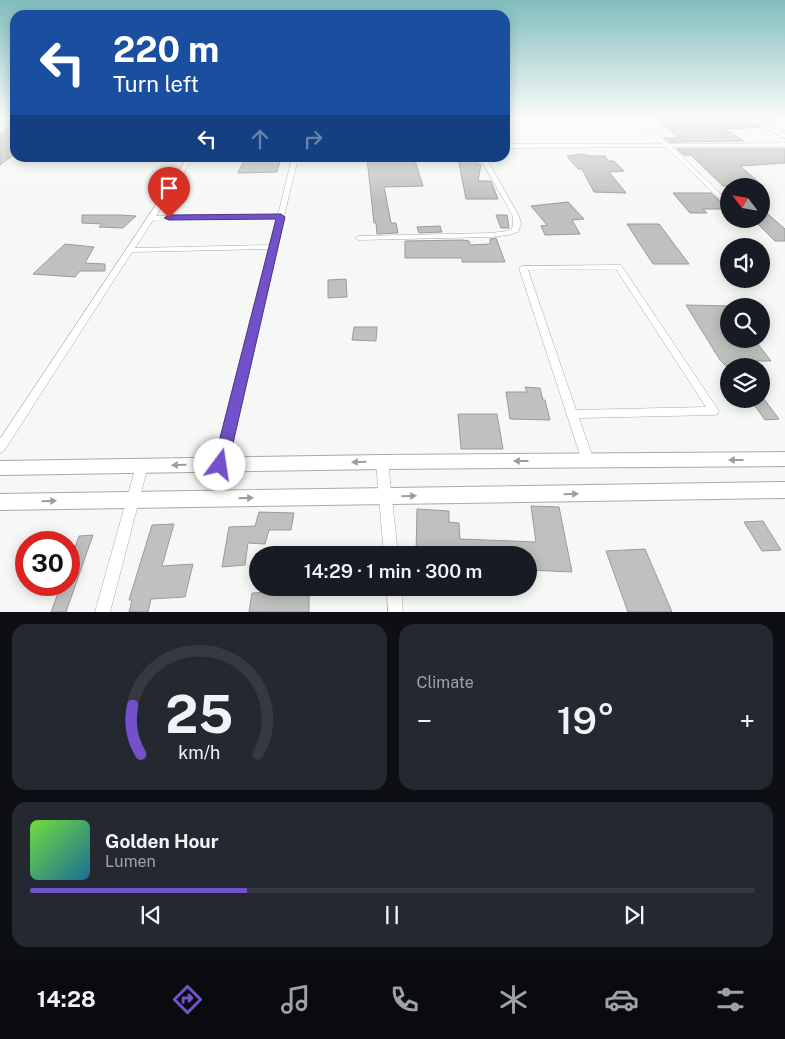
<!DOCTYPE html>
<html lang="en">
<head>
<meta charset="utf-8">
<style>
	body { margin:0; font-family:"Public Sans",sans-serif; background:#242831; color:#f1f3f6; height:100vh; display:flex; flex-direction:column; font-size:19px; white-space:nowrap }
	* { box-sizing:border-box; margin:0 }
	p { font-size:16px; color:#9ea1a6 }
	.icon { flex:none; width:28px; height:28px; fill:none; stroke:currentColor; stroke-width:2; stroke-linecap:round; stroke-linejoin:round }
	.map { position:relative; height:612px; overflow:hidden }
	.panel { display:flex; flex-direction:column; gap:12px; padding:12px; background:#0d0f14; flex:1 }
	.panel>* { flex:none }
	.banner { position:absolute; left:10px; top:10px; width:500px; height:152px; border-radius:15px; box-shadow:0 2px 12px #0003; background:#1a4fa0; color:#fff; overflow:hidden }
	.needle { width:32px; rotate:301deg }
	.tools { position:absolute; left:720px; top:178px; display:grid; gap:10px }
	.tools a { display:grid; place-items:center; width:50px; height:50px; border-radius:50%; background:#171b24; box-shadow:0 2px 12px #0003; font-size:25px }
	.speed { position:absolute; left:15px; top:531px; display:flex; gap:10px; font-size:25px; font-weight:700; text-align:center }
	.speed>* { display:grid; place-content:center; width:65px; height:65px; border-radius:50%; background:#171b24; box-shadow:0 2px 12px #0003; line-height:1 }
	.speed .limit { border:8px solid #d22; background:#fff; color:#111 }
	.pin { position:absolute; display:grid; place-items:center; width:42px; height:42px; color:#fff; margin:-51px -21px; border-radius:50% 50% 50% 0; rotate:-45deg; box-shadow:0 0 5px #0007 }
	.pin .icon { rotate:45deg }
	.me { position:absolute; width:55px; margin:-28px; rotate:14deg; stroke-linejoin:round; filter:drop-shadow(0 0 4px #0008) }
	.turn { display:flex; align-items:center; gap:18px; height:105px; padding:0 20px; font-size:22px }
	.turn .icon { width:65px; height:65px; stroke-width:2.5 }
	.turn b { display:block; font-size:35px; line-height:42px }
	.lanes { display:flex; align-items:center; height:48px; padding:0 20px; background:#0003; justify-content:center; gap:25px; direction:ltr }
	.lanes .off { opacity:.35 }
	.big { font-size:38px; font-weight:600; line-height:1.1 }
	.panel .card { flex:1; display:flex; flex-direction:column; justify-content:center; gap:8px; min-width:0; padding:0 18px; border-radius:15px; background:#242831 }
	.panel .dial { align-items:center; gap:0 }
	.dial svg { height:130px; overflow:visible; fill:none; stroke:#363941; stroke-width:7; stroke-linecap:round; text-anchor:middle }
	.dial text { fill:#f1f3f6; stroke:none }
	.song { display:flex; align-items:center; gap:15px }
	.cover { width:60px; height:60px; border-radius:8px; background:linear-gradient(135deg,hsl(100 70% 55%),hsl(200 70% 35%)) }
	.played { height:5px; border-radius:2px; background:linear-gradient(90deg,#7251ca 30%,#363941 30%) }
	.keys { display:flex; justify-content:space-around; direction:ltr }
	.heat { display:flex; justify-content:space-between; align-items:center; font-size:28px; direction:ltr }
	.panel .tiles { flex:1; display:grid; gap:12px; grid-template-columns:1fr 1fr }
	.card:last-child { grid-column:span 2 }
	.trip { position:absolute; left:249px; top:546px; width:288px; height:50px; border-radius:25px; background:#171b24; box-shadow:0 2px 12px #0003; font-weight:600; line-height:50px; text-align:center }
	.tab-bar { display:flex; height:80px; justify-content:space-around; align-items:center; background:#090b0e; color:#9ea1a6 }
	.tab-bar .icon { width:35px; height:35px }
	.tab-bar .current { color:#7251ca }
	.tab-bar b { font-size:22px; color:#f1f3f6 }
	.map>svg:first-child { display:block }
	.building { fill:#bec1be; stroke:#999c98 }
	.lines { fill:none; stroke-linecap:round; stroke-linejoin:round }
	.street-casing { stroke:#a8aba7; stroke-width:1 }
	.secondary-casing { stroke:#a8aba7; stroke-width:2 }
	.primary-casing { stroke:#a8aba7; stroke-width:1 }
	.street { fill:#fff; fill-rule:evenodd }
	.secondary { fill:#fff; fill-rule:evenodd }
	.primary { fill:#fff; fill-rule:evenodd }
	.oneway { fill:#9c9d9c }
	.route { fill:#7251ca; stroke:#4a3583 }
</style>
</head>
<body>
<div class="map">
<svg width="785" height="612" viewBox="0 0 785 612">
	<rect width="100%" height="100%" fill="#f5f8f4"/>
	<g class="building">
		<path d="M 682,117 L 743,117 L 761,127 L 724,129 L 744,141 L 670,142 L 664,138 L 678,138 L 659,120 L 685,120 Z"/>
		<path d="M 15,123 L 15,154 L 0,165 L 0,133 Z"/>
		<path d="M 677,149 L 785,149 L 785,163 L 740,166 L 763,186 L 723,186 L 691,155 L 683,155 Z"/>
		<path d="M 581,154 L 590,156 L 605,156 L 608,161 L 614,161 L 624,171 L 609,172 L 626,193 L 594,192 L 582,169 L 578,169 L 567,156 Z"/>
		<path d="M 245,158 L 270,158 L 268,161 L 280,161 L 277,172 L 238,173 Z"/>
		<path d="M 367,158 L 414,158 L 423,186 L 384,187 L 391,223 L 396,223 L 398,233 L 377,234 L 376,223 L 374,223 Z"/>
		<path d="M 458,158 L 475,158 L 478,164 L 481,164 L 478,181 L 491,181 L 498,199 L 466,199 Z"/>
		<path d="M 673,193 L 711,193 L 729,209 L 703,209 L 707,213 L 690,213 Z"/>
		<path d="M 568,202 L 584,219 L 572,220 L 580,234 L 545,235 L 541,226 L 547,225 L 531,206 Z"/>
		<path d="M 761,208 L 785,229 L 785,241 L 775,241 L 753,219 L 761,219 Z"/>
		<path d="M 82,215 L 119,215 L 136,216 L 123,228 L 99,227 L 102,224 L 82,223 Z"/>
		<path d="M 496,215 L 507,215 L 509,228 L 501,228 Z"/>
		<path d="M 627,224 L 659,224 L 689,264 L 653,264 Z"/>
		<path d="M 440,226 L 442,232 L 419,233 L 417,227 Z"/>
		<path d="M 496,238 L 505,262 L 462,262 L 462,258 L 405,258 L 405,241 L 463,240 L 469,241 L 470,245 L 490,244 L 490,239 Z"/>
		<path d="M 65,244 L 94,247 L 85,263 L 105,264 L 105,271 L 80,271 L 75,277 L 33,274 Z"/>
		<path d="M 346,279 L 347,297 L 328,298 L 328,280 Z"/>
		<path d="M 686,305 L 729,306 L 729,339 L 754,339 L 771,361 L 735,361 L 739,366 L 726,366 L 720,360 Z"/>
		<path d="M 354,327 L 377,327 L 376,341 L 352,340 Z"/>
		<path d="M 525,387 L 540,388 L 543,400 L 545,400 L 550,420 L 510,419 L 506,392 L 527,392 Z"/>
		<path d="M 750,399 L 764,399 L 779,419 L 765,420 Z"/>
		<path d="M 458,414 L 497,414 L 503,449 L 461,449 Z"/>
		<path d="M 531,506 L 559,507 L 572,572 L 528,570 L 528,555 L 416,555 L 417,509 L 449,511 L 449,522 L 459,523 L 460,539 L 536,542 Z"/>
		<path d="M 259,512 L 294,513 L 291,530 L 269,530 L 265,544 L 248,543 L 245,565 L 222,567 L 229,527 L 255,526 Z"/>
		<path d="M 763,521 L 781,550 L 762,551 L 744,522 Z"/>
		<path d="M 174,524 L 162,566 L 193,564 L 185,597 L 151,599 L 148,612 L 129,612 L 132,600 L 129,600 L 152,525 Z"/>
		<path d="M 93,535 L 66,612 L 51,612 L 61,585 L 69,585 L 69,564 L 79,536 Z"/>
		<path d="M 645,549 L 672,612 L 628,612 L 606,551 Z"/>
		<path d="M 304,590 L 309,591 L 309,612 L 249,612 L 252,593 Z"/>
	</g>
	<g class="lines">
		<g class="street-casing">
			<g id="street">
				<path d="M 629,117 L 634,117 L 669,144 L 785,143 L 785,147 L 672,147 L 728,201 L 728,203 L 724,203 L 666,147 L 505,148 L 505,144 L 662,144 Z"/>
				<path d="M 745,117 L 750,117 L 785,134 L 785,138 Z"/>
				<path d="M 187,158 L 193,158 L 156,216 L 278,215 L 292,158 L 298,158 L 224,468 L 220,470 L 216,468 L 214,465 L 269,249 L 132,252 L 4,451 L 0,453 L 0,439 ZM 277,219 L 270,245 L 135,248 L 153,220 Z"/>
				<path d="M 480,158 L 486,158 L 519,216 L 521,224 L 518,232 L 508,235 L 491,237 L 359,240 L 355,238 L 359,236 L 491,233 L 507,231 L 512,229 L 513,224 L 513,216 Z"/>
				<path d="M 618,265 L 621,265 L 719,411 L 718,414 L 714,415 L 579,418 L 594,461 L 592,464 L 588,466 L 584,464 L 582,461 L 519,268 L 523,266 ZM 616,269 L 706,407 L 576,410 L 528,270 Z"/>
				<path d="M 382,457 L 386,459 L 388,462 L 398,555 L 384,555 L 376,462 L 378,459 Z"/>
				<path d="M 142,461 L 146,463 L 148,466 L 110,612 L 95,612 L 136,466 L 138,463 Z"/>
				<path d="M 387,588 L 401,588 L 403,612 L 388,612 Z"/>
			</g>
		</g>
		<g class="secondary-casing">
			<g id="secondary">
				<path d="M 785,452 L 785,466 L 382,469 L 0,475 L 0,461 L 382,455 Z"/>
				<path d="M 785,482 L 785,498 L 0,510 L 0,494 Z"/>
			</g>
		</g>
		<g class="primary-casing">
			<path id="primary" d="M 757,117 L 767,117 L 785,125 L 785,130 Z"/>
		</g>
		<use href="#street" class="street"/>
		<use href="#secondary" class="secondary"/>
		<use href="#primary" class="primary"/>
	</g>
	<defs><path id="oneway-solid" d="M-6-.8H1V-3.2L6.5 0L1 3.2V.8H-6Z" transform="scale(1.25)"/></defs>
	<g class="oneway">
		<use href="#oneway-solid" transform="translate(736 460) rotate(180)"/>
		<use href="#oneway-solid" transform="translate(521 461) rotate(180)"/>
		<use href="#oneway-solid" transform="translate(359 462) rotate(179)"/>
		<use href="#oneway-solid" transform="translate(179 465) rotate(179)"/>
		<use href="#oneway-solid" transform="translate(571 494) rotate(-1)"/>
		<use href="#oneway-solid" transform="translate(409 496) rotate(-1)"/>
		<use href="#oneway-solid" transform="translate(246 498) rotate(-1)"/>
		<use href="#oneway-solid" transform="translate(49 501) rotate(-1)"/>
	</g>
	<linearGradient id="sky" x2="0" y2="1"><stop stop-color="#81bdbd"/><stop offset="0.58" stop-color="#fafcfa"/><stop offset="1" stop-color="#fafcfa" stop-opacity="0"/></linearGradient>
	<rect width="785" height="202" fill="url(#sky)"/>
	<path class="route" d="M 281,214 L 285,217 L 228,465 L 226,469 L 220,471 L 215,469 L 213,465 L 276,219 L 169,220 L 164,218 L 169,215 Z"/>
</svg>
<div class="tools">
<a><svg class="needle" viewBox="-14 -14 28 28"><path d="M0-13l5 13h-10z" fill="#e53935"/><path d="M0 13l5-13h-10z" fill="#9ea1a6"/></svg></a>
<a><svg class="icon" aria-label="sound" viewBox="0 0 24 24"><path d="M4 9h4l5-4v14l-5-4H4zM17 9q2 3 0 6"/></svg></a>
<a><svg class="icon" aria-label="search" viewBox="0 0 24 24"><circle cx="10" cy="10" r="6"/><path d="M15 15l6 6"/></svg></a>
<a><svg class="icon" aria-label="layers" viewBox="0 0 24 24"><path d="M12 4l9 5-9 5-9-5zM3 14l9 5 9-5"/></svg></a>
</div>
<div class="speed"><div class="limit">30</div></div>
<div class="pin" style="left:169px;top:218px;background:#d93025"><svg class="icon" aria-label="arrive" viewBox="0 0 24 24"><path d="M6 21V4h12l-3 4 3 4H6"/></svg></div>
<svg class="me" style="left:220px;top:465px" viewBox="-20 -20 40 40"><circle r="19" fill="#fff"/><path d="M0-13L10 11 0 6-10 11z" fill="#7251ca"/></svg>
<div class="trip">14:29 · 1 min · 300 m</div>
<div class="banner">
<div class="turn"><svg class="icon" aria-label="left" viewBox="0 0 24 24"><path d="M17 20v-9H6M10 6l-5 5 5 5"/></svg><div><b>220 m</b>Turn left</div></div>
<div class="lanes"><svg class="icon" aria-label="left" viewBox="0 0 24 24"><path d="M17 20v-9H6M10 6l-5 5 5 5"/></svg><svg class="icon off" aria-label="ahead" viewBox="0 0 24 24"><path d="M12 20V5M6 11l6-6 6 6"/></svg><svg class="icon off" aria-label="right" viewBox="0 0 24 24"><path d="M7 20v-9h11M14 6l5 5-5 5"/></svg></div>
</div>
</div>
<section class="panel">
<div class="tiles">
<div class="card dial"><svg viewBox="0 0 100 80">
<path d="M14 69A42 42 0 1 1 86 69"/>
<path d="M14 69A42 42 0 0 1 9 39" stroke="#7251ca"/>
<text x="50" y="56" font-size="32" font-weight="700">25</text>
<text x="50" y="72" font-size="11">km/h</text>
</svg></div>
<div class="card"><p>Climate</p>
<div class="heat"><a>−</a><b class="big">19°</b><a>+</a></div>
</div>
<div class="card">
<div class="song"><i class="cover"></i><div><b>Golden Hour</b><p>Lumen</p></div></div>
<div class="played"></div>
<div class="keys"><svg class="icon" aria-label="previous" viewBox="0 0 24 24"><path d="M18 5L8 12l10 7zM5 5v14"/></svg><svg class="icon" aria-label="pause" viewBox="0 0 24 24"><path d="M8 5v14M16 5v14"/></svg><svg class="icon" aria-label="next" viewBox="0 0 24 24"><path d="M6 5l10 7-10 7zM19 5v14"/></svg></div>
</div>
</div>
</section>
<nav class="tab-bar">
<b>14:28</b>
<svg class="icon current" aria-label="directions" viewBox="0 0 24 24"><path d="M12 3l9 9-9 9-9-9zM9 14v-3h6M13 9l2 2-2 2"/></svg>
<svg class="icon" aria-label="music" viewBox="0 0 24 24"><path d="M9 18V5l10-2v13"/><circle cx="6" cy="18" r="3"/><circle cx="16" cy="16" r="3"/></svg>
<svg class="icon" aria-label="phone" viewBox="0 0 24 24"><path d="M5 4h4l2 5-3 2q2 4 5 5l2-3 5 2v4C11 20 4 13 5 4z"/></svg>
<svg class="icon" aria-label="climate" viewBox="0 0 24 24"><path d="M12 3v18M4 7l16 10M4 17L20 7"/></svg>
<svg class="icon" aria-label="car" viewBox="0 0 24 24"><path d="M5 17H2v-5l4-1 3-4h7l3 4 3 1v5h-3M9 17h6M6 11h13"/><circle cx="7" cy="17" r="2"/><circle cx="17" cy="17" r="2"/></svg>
<svg class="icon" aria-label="filters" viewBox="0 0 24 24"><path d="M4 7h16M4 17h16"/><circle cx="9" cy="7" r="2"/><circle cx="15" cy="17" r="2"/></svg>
</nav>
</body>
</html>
